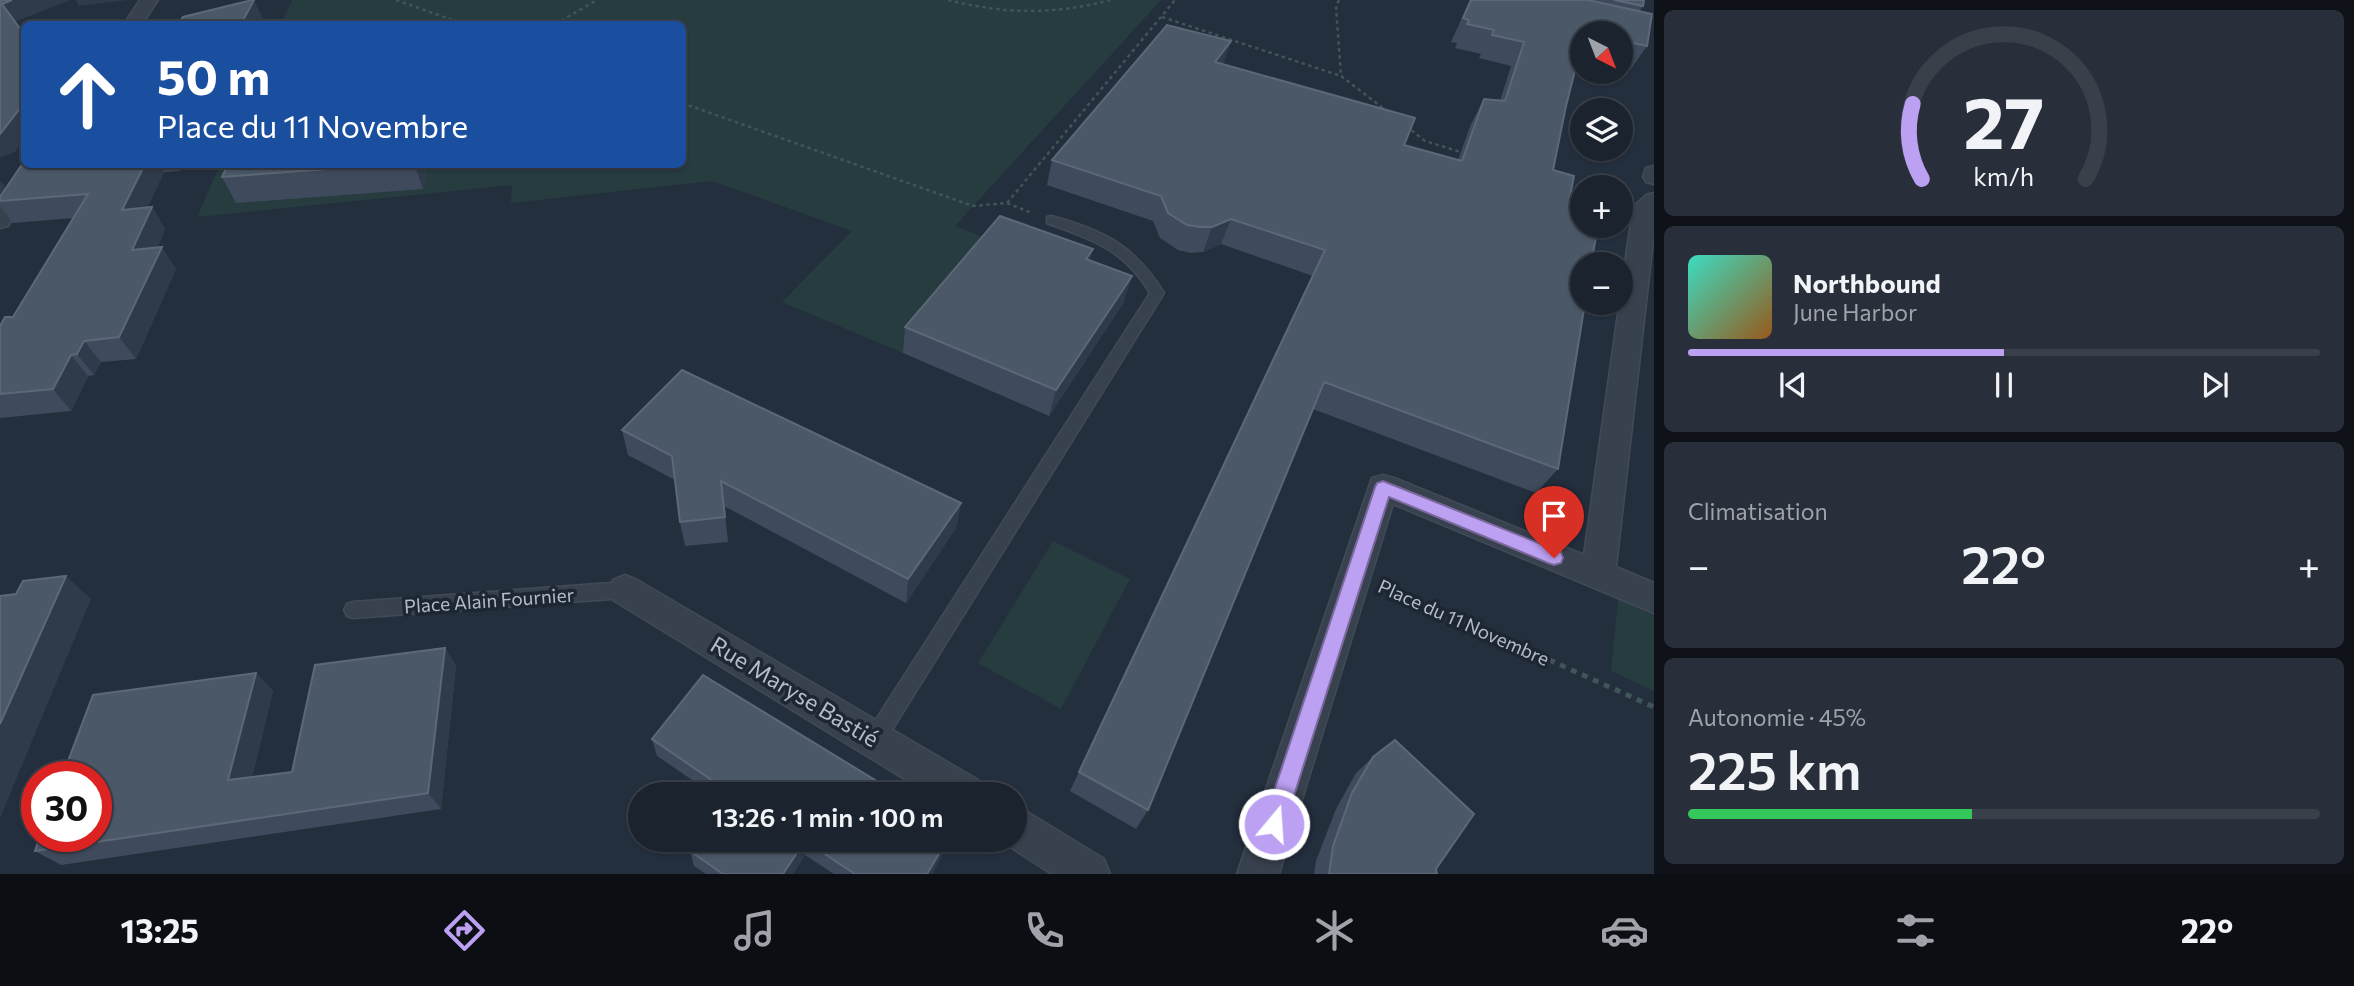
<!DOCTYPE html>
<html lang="fr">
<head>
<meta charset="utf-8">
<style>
	body { margin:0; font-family:Commissioner,sans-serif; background:#282f3a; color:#f1f3f6; height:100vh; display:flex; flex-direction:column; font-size:26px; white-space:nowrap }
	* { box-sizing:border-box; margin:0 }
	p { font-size:23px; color:#a0a4aa }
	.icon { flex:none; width:38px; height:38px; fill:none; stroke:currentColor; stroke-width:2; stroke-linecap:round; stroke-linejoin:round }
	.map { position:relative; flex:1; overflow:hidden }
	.details { display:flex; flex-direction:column; gap:10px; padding:10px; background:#0f1319; width:700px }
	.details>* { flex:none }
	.banner { position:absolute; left:21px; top:21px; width:665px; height:147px; border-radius:10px; box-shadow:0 2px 5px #0004,0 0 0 2px #39404a; background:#1a4fa0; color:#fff; overflow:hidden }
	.needle { width:46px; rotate:138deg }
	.tools { position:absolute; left:1570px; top:21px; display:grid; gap:14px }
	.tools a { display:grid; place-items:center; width:63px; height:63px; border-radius:50%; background:#1b232e; box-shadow:0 2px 5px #0004,0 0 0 2px #39404a; font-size:35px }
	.speed { position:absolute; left:21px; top:761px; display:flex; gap:14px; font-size:35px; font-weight:700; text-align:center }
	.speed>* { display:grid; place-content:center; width:91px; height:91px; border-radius:50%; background:#1b232e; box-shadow:0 2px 5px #0004,0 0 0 2px #39404a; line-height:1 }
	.speed .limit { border:10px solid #d22; background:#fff; color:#111 }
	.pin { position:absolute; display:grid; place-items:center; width:60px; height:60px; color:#fff; margin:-72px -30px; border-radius:50% 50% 50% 0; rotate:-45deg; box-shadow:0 0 7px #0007 }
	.pin .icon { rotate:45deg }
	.me { position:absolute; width:77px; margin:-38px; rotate:18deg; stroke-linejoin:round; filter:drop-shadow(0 0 5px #0008) }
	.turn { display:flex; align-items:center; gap:24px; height:147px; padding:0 21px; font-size:32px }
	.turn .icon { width:91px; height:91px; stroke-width:2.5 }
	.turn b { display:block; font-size:49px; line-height:60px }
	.big { font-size:52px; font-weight:600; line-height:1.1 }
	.details .tile { flex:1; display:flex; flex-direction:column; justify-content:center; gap:10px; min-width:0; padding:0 24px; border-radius:10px; background:#282f3a }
	.details .dial { align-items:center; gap:0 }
	.dial svg { height:182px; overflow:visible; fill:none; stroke:#39404a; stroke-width:7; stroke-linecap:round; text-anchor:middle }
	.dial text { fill:#f1f3f6; stroke:none }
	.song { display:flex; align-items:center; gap:21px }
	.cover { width:84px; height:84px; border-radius:10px; background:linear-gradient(135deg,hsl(170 70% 55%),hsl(30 70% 35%)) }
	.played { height:7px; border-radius:4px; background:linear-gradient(90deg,#bca0f2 50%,#39404a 50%) }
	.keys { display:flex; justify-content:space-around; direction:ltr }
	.heat { display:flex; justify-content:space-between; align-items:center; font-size:38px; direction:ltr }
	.charge { height:10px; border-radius:5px; background:linear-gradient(90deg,#34c759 45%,#39404a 0) }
	.trip { position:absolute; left:628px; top:782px; width:399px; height:70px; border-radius:35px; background:#1b232e; box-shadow:0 2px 5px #0004,0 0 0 2px #39404a; font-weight:600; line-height:70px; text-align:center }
	.dock { display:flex; height:112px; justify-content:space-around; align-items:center; background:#0b0e12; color:#a0a4aa }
	.dock .icon { width:49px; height:49px }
	.dock .active { color:#bca0f2 }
	.dock b { font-size:32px; color:#f1f3f6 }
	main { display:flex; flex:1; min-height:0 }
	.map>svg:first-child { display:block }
	.green { fill:#263c3f }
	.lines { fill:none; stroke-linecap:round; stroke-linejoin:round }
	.lane-casing { stroke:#414a57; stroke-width:3 }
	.street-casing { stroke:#414a57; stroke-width:3 }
	.path-far1 { stroke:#3f5557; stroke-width:2.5; stroke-dasharray:3.5 3.5; stroke-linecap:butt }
	.path { stroke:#3f5557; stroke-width:5; stroke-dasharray:6 6; stroke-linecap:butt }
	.lane { fill:#38414e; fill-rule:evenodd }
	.street { fill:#38414e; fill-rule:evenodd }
	.wall { fill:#3f4b5c }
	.shaded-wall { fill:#2f3b4b }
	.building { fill:#4b5868; stroke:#5c6777; stroke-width:2 }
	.route { fill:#bca0f2; stroke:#7a689d; stroke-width:2 }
	.labels { text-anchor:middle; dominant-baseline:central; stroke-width:7; stroke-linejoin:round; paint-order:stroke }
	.street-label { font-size:19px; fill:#b4bcc9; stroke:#1d2633 }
	.near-street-label { font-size:23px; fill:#b4bcc9; stroke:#1d2633 }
</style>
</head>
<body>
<main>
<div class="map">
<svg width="1654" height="874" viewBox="0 0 1654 874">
	<rect width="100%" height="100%" fill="#242f3e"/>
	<g class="green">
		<path d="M 292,0 L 1161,0 L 955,226 L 996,242 L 903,353 L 782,302 L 852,231 L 712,181 L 511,203 L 512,185 L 197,217 L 220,165 L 682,164 L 682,24 L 281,24 Z"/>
		<path d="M 1053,541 L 1130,579 L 1061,709 L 978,663 Z"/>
		<path d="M 1619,590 L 1654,605 L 1654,691 L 1611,671 Z"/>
	</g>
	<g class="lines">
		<g class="lane-casing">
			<g id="lane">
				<path d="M 1051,216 C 1104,230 1135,246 1164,293 L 882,746 L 875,749 L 868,746 L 865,739 L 868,732 L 1150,293 C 1124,249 1092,240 1047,223 L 1047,217 Z"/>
				<path d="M 625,582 L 631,585 L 634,590 L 631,595 L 625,598 L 353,618 L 347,616 L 344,610 L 347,604 L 353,602 Z"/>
			</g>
		</g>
		<g class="street-casing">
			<g id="street">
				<path d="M 140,0 L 158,0 L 142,24 L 124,24 Z"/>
				<path d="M 26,164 L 49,164 L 8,226 L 0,228 L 0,203 Z"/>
				<path d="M 1654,166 L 1654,184 L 1646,182 L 1643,177 L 1646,168 Z"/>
				<path d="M 1654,193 L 1654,232 L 1616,567 L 1654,583 L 1654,613 L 1393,504 L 1279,874 L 1237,874 L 1372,478 L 1383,475 L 1394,478 L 1584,555 L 1633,207 L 1646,195 Z"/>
				<path d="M 625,575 L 637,580 L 978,780 L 983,794 L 929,794 L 613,600 L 608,590 L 613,580 Z"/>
				<path d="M 1015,807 L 1029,813 L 1104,859 L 1110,874 L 1052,874 L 1001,841 L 1015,840 Z"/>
			</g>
		</g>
		<g class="path-far1">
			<path d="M 396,0 L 464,24"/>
			<path d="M 948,0 C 1003,14 1055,15 1110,0"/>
			<path d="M 1339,0 L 1336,6 L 1341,76 L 1388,112"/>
			<path d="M 1162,17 L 1341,76"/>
			<path d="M 555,24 L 597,0"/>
			<path d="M 682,103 L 973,206 L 1007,203 L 1175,0"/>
			<path d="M 1406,126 L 1425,141 L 1464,153"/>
			<path d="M 1569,184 L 1582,188"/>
			<path d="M 1007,203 L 1032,213"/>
		</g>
		<path class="path" d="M 1385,586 L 1654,707"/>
		<use href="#lane" class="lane"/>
		<use href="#street" class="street"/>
	</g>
	<g class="wall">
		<path d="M 1470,0 L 1644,0 L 1643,6 L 1639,12 L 1647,46 L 1631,69 L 1620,67 L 1620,33 L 1582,33 L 1582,58 L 1578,57 L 1566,106 L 1553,170 L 1568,206 L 1558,469 L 1536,493 L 1313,409 L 1148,810 L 1136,829 L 1070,791 L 1313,276 L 1221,244 L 1203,252 L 1191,253 L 1178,250 L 1160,238 L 1153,221 L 1047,185 L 1052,160 L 1231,41 L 1223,64 L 1404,145 L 1458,160 L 1471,124 L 1484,99 L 1500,101 L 1511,66 L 1479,58 L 1481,54 L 1455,48 L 1457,43 L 1451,42 Z"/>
		<path d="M 51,164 L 184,164 L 181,171 L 164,172 L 147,208 L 152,207 L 165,229 L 157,248 L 176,269 L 136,359 L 101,362 L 94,375 L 88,376 L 71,411 L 0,418 L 0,326 L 13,317 L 73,218 L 13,223 L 0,206 L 0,181 L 6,189 Z"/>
		<path d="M 228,164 L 428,164 L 423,189 L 236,203 L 222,177 Z"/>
		<path d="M 1091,260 L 1124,302 L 1049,416 L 903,353 L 905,327 Z"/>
		<path d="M 622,430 L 961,503 L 956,528 L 906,603 L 724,506 L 728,542 L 685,546 L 680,522 L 675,480 L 628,455 Z"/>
		<path d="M 445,648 L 456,666 L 441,809 L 61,865 L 35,851 L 256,673 L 273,691 L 252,777 L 292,772 Z"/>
		<path d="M 652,739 L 898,794 L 710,792 L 657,756 Z"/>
		<path d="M 1373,757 L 1436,869 L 1437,874 L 1314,874 L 1316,861 L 1336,809 L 1356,773 Z"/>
		<path d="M 698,840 L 950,840 L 932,874 L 834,874 L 805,855 L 793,874 L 706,874 L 694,866 L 690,851 Z"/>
	</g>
	<g class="shaded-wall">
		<path d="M 12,0 L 71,0 L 14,22 L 2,4 Z"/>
		<path d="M 76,0 L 127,0 L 79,6 Z"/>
		<path d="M 254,0 L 263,19 L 261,24 L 241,24 Z"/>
		<path d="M 1231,41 L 1223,65 L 1215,62 Z"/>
		<path d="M 24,103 L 24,139 L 15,152 L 0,158 L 0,134 Z"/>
		<path d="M 145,164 L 159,164 L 164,172 L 136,231 L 122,210 Z"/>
		<path d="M 177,164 L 184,164 L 181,171 Z"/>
		<path d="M 414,164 L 428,164 L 423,189 Z"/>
		<path d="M 0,181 L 6,189 L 0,199 Z"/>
		<path d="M 152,207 L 165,229 L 147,271 L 132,250 Z"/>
		<path d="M 1231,219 L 1221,244 L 1203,252 L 1212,227 Z"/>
		<path d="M 162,247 L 176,269 L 136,359 L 119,337 Z"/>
		<path d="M 1093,249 L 1087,276 L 1086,259 Z"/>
		<path d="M 1132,276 L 1124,302 L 1049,416 L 1056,390 Z"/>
		<path d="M 84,341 L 101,362 L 94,375 L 77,354 Z"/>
		<path d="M 71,355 L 88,376 L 71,411 L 53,389 Z"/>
		<path d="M 961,503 L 956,528 L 906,603 L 908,579 Z"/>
		<path d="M 66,576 L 91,599 L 0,818 L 0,724 Z"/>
		<path d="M 445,648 L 456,666 L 441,809 L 428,793 Z"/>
		<path d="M 256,673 L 273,691 L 247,796 L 228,780 Z"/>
		<path d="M 947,840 L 950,840 L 949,843 L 932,874 L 927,874 Z"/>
		<path d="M 805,841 L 805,855 L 793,874 L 783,874 Z"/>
	</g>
	<g class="building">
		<path d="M 0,0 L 12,0 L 2,4 L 24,34 L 24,103 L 0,134 Z"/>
		<path d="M 252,0 L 254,0 L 241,24 L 178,24 L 183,17 Z"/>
		<path d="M 1471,0 L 1588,0 L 1652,14 L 1647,46 L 1620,40 L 1620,33 L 1592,33 L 1585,32 L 1584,33 L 1582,33 L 1582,43 L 1566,106 L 1553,170 L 1574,176 L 1568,206 L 1582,210 L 1582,226 L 1598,226 L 1591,264 L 1582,264 L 1582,303 L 1585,303 L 1558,469 L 1324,382 L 1148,810 L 1079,772 L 1325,250 L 1231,219 L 1212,227 L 1200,227 L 1187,225 L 1168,213 L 1161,196 L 1052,160 L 1167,25 L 1231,41 L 1215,62 L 1415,118 L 1404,145 L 1462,161 L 1484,99 L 1505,101 L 1524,42 L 1492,35 L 1494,30 L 1467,24 L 1469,20 L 1463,18 Z"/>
		<path d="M 1614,0 L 1644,0 L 1643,6 Z"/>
		<path d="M 51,164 L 145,164 L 122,210 L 152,207 L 132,250 L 162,247 L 119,337 L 84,341 L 77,354 L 71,355 L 53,389 L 0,394 L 0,326 L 5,317 L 13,317 L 88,194 L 0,201 L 0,197 L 21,166 Z"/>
		<path d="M 228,164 L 395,164 L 222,177 Z"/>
		<path d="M 1000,216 L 1093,249 L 1086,259 L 1132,276 L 1056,390 L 905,327 Z"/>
		<path d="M 682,370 L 961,503 L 908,579 L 721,481 L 725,517 L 680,522 L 672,456 L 622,430 Z"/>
		<path d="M 66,576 L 0,724 L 0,596 L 16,594 L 23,581 Z"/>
		<path d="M 445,648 L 428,793 L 35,851 L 40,836 L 96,836 L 96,777 L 62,777 L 93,695 L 256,673 L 228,780 L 292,772 L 315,665 Z"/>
		<path d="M 703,675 L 898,794 L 708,794 L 716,783 L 652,739 Z"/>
		<path d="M 1395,740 L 1474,814 L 1436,869 L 1437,874 L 1329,874 L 1333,846 L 1352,793 L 1373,757 Z"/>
		<path d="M 698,840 L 947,840 L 927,874 L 855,874 L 805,841 L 783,874 L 723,874 L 690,851 Z"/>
	</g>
	<path class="route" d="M 1383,481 L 1561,552 L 1563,558 L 1561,563 L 1554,565 L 1548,563 L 1389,497 L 1285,824 L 1282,831 L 1274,835 L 1267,831 L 1263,824 L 1375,487 L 1377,483 Z"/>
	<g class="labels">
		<g class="street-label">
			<text transform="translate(489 600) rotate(-4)">Place Alain Fournier</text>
			<text transform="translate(1464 622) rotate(24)">Place du 11 Novembre</text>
		</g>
		<g class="near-street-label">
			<text transform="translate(795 691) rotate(31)">Rue Maryse Bastié</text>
		</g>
	</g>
</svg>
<div class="tools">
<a><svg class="needle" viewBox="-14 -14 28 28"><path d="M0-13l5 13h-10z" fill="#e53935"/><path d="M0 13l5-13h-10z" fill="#a0a4aa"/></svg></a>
<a><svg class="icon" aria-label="layers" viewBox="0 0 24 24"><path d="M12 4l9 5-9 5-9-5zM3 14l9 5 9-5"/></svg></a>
<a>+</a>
<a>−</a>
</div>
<div class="speed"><div class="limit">30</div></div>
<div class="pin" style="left:1554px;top:558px;background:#d93025"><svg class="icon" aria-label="arrive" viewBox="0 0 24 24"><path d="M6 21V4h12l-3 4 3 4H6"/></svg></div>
<svg class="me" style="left:1274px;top:824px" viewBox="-20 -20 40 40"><circle r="17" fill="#bca0f2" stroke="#fff" stroke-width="3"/><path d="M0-11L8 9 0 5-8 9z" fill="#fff"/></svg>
<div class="trip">13:26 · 1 min · 100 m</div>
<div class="banner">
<div class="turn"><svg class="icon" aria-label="ahead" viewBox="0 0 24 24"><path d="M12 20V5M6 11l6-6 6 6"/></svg><div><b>50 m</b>Place du 11 Novembre</div></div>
</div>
</div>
<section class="details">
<div class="tile dial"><svg viewBox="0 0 100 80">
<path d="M14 69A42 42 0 1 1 86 69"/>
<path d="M14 69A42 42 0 0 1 10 36" stroke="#bca0f2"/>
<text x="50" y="56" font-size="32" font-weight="700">27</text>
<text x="50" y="72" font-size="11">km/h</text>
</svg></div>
<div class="tile">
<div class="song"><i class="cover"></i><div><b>Northbound</b><p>June Harbor</p></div></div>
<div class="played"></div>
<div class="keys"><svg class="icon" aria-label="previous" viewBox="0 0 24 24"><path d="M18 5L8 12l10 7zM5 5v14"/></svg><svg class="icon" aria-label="pause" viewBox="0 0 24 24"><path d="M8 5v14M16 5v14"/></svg><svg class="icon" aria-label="next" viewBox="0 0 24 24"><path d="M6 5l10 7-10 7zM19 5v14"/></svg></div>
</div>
<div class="tile"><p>Climatisation</p>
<div class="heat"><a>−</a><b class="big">22°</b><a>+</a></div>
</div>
<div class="tile"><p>Autonomie · 45%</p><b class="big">225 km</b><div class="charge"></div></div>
</section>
</main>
<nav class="dock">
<b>13:25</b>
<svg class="icon active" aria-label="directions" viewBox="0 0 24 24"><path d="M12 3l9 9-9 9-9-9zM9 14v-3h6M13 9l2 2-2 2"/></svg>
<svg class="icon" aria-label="music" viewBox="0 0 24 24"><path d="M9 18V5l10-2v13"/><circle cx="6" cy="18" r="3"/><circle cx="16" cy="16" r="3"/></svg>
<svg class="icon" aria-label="phone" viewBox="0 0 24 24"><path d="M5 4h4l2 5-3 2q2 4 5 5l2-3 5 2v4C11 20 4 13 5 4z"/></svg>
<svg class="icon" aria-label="climate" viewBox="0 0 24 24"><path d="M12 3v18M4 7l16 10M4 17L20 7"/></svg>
<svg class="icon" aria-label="car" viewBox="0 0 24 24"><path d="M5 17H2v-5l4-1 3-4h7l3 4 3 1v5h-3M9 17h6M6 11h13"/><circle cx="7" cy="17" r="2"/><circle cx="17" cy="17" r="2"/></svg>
<svg class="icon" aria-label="filters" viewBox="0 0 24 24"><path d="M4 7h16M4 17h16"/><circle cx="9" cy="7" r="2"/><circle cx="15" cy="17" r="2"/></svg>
<b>22°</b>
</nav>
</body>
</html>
